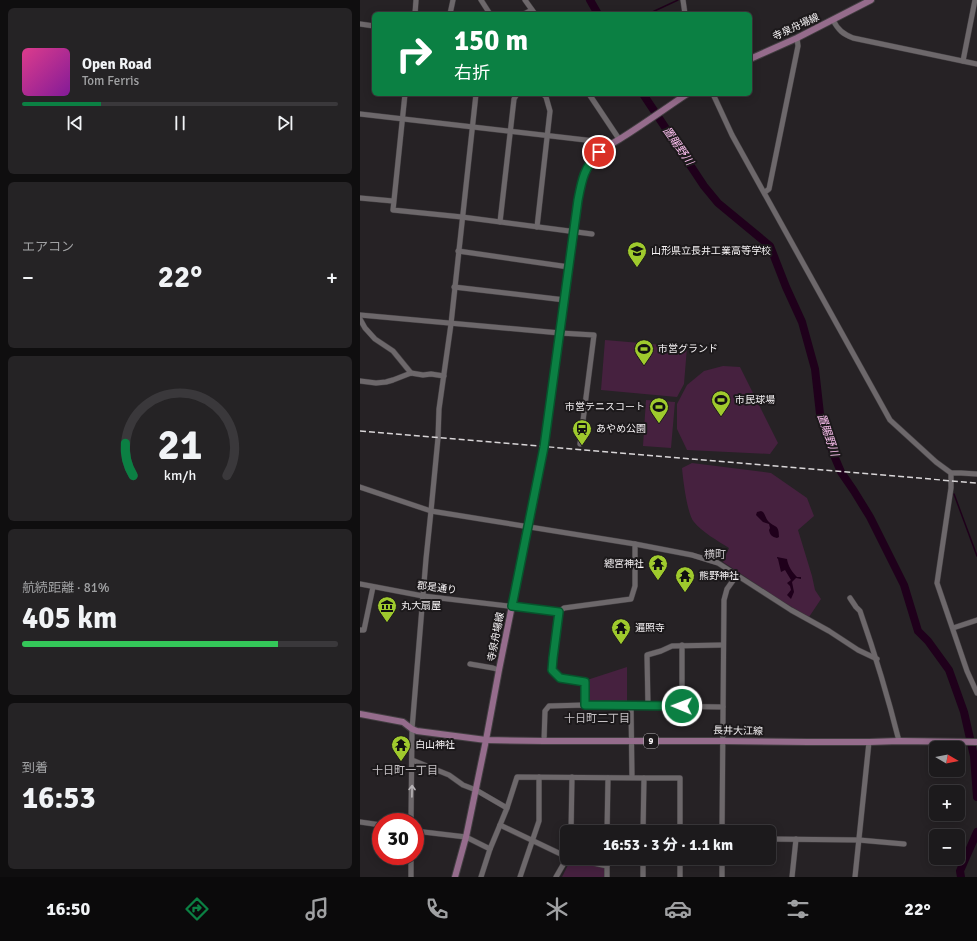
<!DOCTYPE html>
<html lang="ja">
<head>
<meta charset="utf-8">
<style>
	body { margin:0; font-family:Signika,"Noto Sans JP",sans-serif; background:#252325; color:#f1f3f6; height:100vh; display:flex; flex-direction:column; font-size:15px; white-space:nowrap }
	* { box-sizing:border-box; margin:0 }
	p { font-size:13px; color:#a0a1a3 }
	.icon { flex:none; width:22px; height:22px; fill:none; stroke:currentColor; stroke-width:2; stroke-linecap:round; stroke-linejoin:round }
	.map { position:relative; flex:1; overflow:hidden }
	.details { display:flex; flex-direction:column; gap:8px; padding:8px; background:#0f0e0f; width:360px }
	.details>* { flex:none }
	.hud { position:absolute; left:12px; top:12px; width:380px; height:84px; border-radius:6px; box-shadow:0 2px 10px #0003,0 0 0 1px #3a383b; background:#0b8043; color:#fff; overflow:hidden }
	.needle { width:26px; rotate:100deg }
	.buttons { position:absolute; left:569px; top:741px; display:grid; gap:8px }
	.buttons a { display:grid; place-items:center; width:36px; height:36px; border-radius:6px; background:#1c1a1c; box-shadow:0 2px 10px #0003,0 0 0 1px #3a383b; font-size:20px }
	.speed { position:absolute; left:12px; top:813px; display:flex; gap:8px; font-size:20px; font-weight:700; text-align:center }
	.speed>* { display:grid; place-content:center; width:52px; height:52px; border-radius:50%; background:#1c1a1c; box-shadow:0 2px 10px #0003,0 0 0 1px #3a383b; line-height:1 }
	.speed .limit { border:6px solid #d22; background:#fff; color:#111 }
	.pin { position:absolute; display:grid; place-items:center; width:34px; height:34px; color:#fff; margin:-17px; border:2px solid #fff; border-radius:50%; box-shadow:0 1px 4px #0007 }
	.me { position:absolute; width:44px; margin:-22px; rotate:271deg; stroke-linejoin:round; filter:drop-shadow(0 0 3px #0008) }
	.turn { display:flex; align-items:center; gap:14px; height:84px; padding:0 16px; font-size:18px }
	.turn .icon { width:52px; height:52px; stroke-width:2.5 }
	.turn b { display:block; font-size:28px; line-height:34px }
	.big { font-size:30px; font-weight:700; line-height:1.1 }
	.details .tile { flex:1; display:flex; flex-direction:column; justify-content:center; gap:6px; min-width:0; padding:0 14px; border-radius:6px; background:#252325 }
	.details .dial { align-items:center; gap:0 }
	.dial svg { height:104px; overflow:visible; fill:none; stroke:#3a383b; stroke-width:7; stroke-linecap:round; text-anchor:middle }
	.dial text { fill:#f1f3f6; stroke:none }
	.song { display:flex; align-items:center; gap:12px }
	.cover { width:48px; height:48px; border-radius:6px; background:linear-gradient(135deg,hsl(330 70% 55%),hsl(290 70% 35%)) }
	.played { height:4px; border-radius:2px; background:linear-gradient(90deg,#0b8043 25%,#3a383b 25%) }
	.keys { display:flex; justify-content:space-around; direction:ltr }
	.heat { display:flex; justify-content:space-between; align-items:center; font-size:22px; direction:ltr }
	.charge { height:6px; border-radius:3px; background:linear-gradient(90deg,#34c759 81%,#3a383b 0) }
	.trip { position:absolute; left:200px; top:825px; width:216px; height:40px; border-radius:6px; background:#1c1a1c; box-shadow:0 2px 10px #0003,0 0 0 1px #3a383b; font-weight:700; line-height:40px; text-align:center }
	.tab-bar { display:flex; height:64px; justify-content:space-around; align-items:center; background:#0b0a0b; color:#a0a1a3 }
	.tab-bar .icon { width:28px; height:28px }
	.tab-bar .current { color:#0b8043 }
	.tab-bar b { font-size:18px; color:#f1f3f6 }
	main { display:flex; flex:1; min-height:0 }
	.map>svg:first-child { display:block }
	.green { fill:#46213f }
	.water { fill:#1f001b }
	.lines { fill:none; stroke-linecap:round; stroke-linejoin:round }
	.stream { stroke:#1f001b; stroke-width:1.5 }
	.river { stroke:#1f001b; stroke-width:8 }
	.minor-casing { stroke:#423e41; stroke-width:6 }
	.major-casing { stroke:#423e41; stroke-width:8 }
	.minor { stroke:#6d686b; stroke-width:5 }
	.major { stroke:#956c8c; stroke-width:6 }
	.rail { stroke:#d8d5d7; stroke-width:1.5; stroke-dasharray:6 3; stroke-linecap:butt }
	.oneway { stroke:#b8b4b7 }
	.route-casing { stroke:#07532c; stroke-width:10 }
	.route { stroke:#0b8043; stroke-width:7 }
	.labels { text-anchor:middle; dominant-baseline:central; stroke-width:4; stroke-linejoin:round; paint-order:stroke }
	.shield { fill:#1c191b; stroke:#b5b2b4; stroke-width:1 }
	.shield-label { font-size:9px; font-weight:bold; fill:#f6f3f5 }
	.street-label { font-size:10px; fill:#f6f3f5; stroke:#1c191b }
	.poi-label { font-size:10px; fill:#f6f3f5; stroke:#1c191b; text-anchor:start }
	.water-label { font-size:11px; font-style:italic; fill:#fdc1f0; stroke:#1c191b }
	.neighbourhood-label { font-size:11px; fill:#c6c2c5; stroke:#1c191b }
</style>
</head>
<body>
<main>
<section class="details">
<div class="tile">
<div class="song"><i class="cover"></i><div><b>Open Road</b><p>Tom Ferris</p></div></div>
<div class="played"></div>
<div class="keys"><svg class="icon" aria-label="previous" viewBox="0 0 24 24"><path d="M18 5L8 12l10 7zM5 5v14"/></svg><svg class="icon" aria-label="pause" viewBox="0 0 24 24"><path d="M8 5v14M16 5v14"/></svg><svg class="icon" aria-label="next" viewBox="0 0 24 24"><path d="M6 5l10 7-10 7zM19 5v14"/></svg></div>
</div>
<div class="tile"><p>エアコン</p>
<div class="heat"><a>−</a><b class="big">22°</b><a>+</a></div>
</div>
<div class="tile dial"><svg viewBox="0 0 100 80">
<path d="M14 69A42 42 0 1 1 86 69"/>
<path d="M14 69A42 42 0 0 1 8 44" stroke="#0b8043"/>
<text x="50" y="56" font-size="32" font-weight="700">21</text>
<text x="50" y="72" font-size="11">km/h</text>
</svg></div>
<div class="tile"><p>航続距離 · 81%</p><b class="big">405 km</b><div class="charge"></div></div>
<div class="tile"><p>到着</p><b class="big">16:53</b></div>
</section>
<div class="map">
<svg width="617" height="877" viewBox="0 0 617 877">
	<rect width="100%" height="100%" fill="#262225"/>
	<g class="green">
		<path d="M 245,340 L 327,347 L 324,384 L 317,397 L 241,390 Z"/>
		<path d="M 363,366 L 380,367 L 418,443 L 410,454 L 327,450 L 317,429 L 317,404 L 327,385 L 344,371 Z"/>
		<path d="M 286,400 L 315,402 L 311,448 L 283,446 Z"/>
		<path d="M 332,463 L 411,473 L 447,498 L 454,516 L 438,530 L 452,576 L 455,590 L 461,599 L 449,617 L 420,600 L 363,562 L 369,548 C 358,541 342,532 334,522 C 327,514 323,479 322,468 Z"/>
		<path d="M 267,667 L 267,703 L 228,702 L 227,680 Z"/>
		<path d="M 210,861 L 246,868 L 246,877 L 202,877 Z"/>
	</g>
	<g class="water">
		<path d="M 401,511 L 403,512 C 405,514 406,519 408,521 C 415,528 419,524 419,537 L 417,538 C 412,537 410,535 409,530 L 410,528 L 409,524 L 403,522 L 396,515 L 397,512 Z"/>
		<path d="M 417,557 L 427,559 C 428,566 432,572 437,577 L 441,577 L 441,579 L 436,578 L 432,582 L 434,592 L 431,599 L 427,595 L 431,590 L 430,586 L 427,583 L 431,580 L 425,570 L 421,572 L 418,559 L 417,558 Z"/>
	</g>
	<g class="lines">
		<g class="stream">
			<path d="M 288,14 L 318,0"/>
			<path d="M 594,494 L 617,556"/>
		</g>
		<g class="river">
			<path d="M 230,0 L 238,14"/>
			<path d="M 283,94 L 344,186 L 358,203 L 410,246 L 426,287 L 442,322 L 455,369 L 460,414 L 473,453 L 481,472 L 494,491 L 510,517 L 544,585 L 558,631 L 568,641 L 589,670 L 604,712 L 614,756 L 617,797"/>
			<path d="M 601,877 L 600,871 L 617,832"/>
		</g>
		<g class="minor-casing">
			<g id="minor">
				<path d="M 121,0 L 130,14"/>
				<path d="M 165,0 L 175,14"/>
				<path d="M 323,0 L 325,14"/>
				<path d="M 55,14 L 56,0"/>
				<path d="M 90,14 L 93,0"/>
				<path d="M 164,14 L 172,10"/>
				<path d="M 473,20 C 478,30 483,34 493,38 L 617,64"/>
				<path d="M 0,24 L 14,26"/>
				<path d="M 603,61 L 615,0"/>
				<path d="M 45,94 L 33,210 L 102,217 L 232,234"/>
				<path d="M 229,94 L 259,139"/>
				<path d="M 353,94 L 372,135 L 530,420 L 576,462 L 591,473 L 601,473 L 617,474"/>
				<path d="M 0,114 L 243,142 L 249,146"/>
				<path d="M 405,192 L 409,189 L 438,46 L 437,38"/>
				<path d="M 0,198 L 33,201"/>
				<path d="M 140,222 L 154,99 L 157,94"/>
				<path d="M 177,227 L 190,111 L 186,97 L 183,94"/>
				<path d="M 98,251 L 209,267"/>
				<path d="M 94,287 L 205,300"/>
				<path d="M 0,315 L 200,333 L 234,335 L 220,444"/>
				<path d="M 0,319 L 5,328 L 15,339 L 33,351 L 51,373"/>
				<path d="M 0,381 L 16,383 L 26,382 L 33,380 L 51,373 L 63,375 L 71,374 L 84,376"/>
				<path d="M 591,473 L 591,488 L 577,583 L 607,671 L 617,693"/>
				<path d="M 0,487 L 71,511 L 275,544 L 332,555 L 358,563 L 431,610 L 469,631 L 498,650 L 517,659"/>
				<path d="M 0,584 L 63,596 L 199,612"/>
				<path d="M 490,598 L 496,607 L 500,611 C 515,654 528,697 539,741"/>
				<path d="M 593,628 L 617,620"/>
				<path d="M 0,630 L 4,630 L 13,587"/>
				<path d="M 322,645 L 322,706"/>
				<path d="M 110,664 L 133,668 L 139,670"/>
				<path d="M 225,705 L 225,682 L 200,678 L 192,670 L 193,658 L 199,612 L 204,608 L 271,599 L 275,586 L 275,544"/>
				<path d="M 271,706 L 272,777"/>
				<path d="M 288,706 L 287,655 L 301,651 L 312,646 L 363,645"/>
				<path d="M 184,741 L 185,711 L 189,706 L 225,705 L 363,707"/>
				<path d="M 52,760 L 89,775 L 103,785 L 116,790 L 147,808 L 140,825 L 207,857"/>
				<path d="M 284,778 L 320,778 L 320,832"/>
				<path d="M 147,808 L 157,777 L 284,778 L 283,832"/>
				<path d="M 0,822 L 21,825"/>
				<path d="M 51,822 L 52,729 L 66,559 L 71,511 L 78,438 L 79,409 L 91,324 L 116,94"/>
				<path d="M 55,831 L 106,837 L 130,849 L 140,825"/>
				<path d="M 211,832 L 212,777"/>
				<path d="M 247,832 L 248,778"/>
				<path d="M 362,832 L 364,600 L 367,589 L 377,575"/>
				<path d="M 409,839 L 499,840 L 544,844"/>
				<path d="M 210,858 L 247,866"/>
				<path d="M 51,877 L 51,856"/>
				<path d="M 121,877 L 130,849"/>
				<path d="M 160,877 L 179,821 L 179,777"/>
				<path d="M 196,877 L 207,858"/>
				<path d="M 247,877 L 247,858"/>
				<path d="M 283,877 L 283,858"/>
				<path d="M 320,877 L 320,858"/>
				<path d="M 362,877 L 362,858"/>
				<path d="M 432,877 L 436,839"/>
				<path d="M 495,877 L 509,742"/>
			</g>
		</g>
		<g class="major-casing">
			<g id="major">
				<path d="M 390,59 L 437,38 L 511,0"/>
				<path d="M 0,714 L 43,722 L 52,729 L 57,731 L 126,740 L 184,741 L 363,741 L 448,742 L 509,742 L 539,741 L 617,742"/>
				<path d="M 95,877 L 106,837 L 126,740 L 139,670 L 184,447 L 214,232 C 217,209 218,179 231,161 C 239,150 252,144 263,137 C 285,123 306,108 327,94"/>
			</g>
		</g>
		<use href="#minor" class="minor"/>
		<use href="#major" class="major"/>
		<path class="rail" d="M 0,431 L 617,483"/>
	</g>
	<defs><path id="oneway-shaft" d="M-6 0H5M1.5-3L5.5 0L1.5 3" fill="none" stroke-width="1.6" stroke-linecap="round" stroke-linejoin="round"/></defs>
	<use class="oneway" href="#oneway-shaft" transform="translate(52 791) rotate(-89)"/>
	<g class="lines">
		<g class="route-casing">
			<path id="route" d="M 239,152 C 224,168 222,179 218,200 L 184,447 L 152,606 L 199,612 L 193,658 L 192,670 L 200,678 L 225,682 L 225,705 L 322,706"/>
		</g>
		<use href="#route" class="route"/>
	</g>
	<defs>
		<g id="school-pin" transform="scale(1)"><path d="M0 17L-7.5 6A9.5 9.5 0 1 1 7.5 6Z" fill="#9fca2d" stroke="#1c191b"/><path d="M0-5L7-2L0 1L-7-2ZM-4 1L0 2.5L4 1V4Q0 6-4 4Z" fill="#111"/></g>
		<g id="stadium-pin" transform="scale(1)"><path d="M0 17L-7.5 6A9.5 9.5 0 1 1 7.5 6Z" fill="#9fca2d" stroke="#1c191b"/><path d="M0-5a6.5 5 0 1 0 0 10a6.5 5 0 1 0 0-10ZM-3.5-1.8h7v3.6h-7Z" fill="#111"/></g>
		<g id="station-pin" transform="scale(1)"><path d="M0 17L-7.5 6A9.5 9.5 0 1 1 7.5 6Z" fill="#9fca2d" stroke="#1c191b"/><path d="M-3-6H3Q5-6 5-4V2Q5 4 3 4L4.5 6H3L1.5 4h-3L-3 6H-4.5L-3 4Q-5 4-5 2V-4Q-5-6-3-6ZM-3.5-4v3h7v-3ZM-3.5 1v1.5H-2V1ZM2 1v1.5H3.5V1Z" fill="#111"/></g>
		<g id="temple-pin" transform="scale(1)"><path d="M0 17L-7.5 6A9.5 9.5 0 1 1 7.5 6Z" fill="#9fca2d" stroke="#1c191b"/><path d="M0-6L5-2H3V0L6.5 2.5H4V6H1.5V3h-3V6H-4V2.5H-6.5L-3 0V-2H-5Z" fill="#111"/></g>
		<g id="museum-pin" transform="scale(1)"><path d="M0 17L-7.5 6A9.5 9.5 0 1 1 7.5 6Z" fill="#9fca2d" stroke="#1c191b"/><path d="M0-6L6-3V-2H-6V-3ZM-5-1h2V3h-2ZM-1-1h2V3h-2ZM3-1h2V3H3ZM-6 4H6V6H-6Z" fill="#111"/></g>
	</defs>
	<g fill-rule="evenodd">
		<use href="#school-pin" x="277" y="251"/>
		<use href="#stadium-pin" x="284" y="349"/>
		<use href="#stadium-pin" x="361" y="400"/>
		<use href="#stadium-pin" x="299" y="407"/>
		<use href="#station-pin" x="222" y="429"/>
		<use href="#temple-pin" x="298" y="564"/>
		<use href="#temple-pin" x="325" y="576"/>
		<use href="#museum-pin" x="27" y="606"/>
		<use href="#temple-pin" x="261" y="628"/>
		<use href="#temple-pin" x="41" y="745"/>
	</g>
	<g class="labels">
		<rect class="shield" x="284" y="734" width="14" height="14" rx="3"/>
		<g class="shield-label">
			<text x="291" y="741">9</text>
		</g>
		<g class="street-label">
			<text transform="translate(436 27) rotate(-25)">寺泉舟場線</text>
			<text transform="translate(77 588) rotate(7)">郡是通り</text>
			<text transform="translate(136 637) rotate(-79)">寺泉舟場線</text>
			<text transform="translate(378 731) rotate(1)">長井大江線</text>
		</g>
		<g class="poi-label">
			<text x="291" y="251">山形県立長井工業高等学校</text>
			<text x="298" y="349">市営グランド</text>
			<text x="375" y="400">市民球場</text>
			<text x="285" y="407" text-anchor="end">市営テニスコート</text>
			<text x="236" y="429">あやめ公園</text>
			<text x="284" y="564" text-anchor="end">總宮神社</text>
			<text x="339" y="576">熊野神社</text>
			<text x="41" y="606">丸大扇屋</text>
			<text x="275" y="628">遍照寺</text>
			<text x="55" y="745">白山神社</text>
		</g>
		<g class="water-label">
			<text transform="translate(318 146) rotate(55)">置賜野川</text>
			<text transform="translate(468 435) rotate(71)">置賜野川</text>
		</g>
		<g class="neighbourhood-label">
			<text x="355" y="554">横町</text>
			<text x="237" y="718">十日町二丁目</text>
			<text x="45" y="770">十日町一丁目</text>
		</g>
	</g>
</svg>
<div class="buttons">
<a><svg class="needle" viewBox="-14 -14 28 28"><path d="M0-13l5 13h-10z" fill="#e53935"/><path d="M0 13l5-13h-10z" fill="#a0a1a3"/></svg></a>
<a>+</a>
<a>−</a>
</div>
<div class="speed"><div class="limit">30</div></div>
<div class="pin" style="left:239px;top:152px;background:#d93025"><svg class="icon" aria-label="arrive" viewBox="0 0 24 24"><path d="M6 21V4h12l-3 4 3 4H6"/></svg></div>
<svg class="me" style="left:322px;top:706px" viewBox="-20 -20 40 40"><circle r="17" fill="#0b8043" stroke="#fff" stroke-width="3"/><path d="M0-11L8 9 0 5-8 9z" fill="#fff"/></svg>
<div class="trip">16:53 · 3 分 · 1.1 km</div>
<div class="hud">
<div class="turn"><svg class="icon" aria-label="right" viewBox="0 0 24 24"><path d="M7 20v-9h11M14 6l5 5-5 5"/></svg><div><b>150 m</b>右折</div></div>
</div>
</div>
</main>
<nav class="tab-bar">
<b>16:50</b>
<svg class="icon current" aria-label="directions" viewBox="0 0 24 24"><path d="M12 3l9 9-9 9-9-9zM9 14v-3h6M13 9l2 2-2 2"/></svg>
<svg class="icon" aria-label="music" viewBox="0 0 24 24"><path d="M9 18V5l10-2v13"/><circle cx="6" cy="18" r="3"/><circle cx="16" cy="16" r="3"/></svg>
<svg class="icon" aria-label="phone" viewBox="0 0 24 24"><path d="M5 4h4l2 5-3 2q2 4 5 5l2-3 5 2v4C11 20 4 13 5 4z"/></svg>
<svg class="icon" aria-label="climate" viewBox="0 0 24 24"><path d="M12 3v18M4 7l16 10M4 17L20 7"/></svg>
<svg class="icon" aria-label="car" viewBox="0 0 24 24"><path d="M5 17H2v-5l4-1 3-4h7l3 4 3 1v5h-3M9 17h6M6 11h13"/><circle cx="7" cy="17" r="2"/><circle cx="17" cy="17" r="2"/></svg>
<svg class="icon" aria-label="filters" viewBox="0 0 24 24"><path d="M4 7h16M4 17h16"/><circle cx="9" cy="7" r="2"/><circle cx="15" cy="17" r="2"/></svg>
<b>22°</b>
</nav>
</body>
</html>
